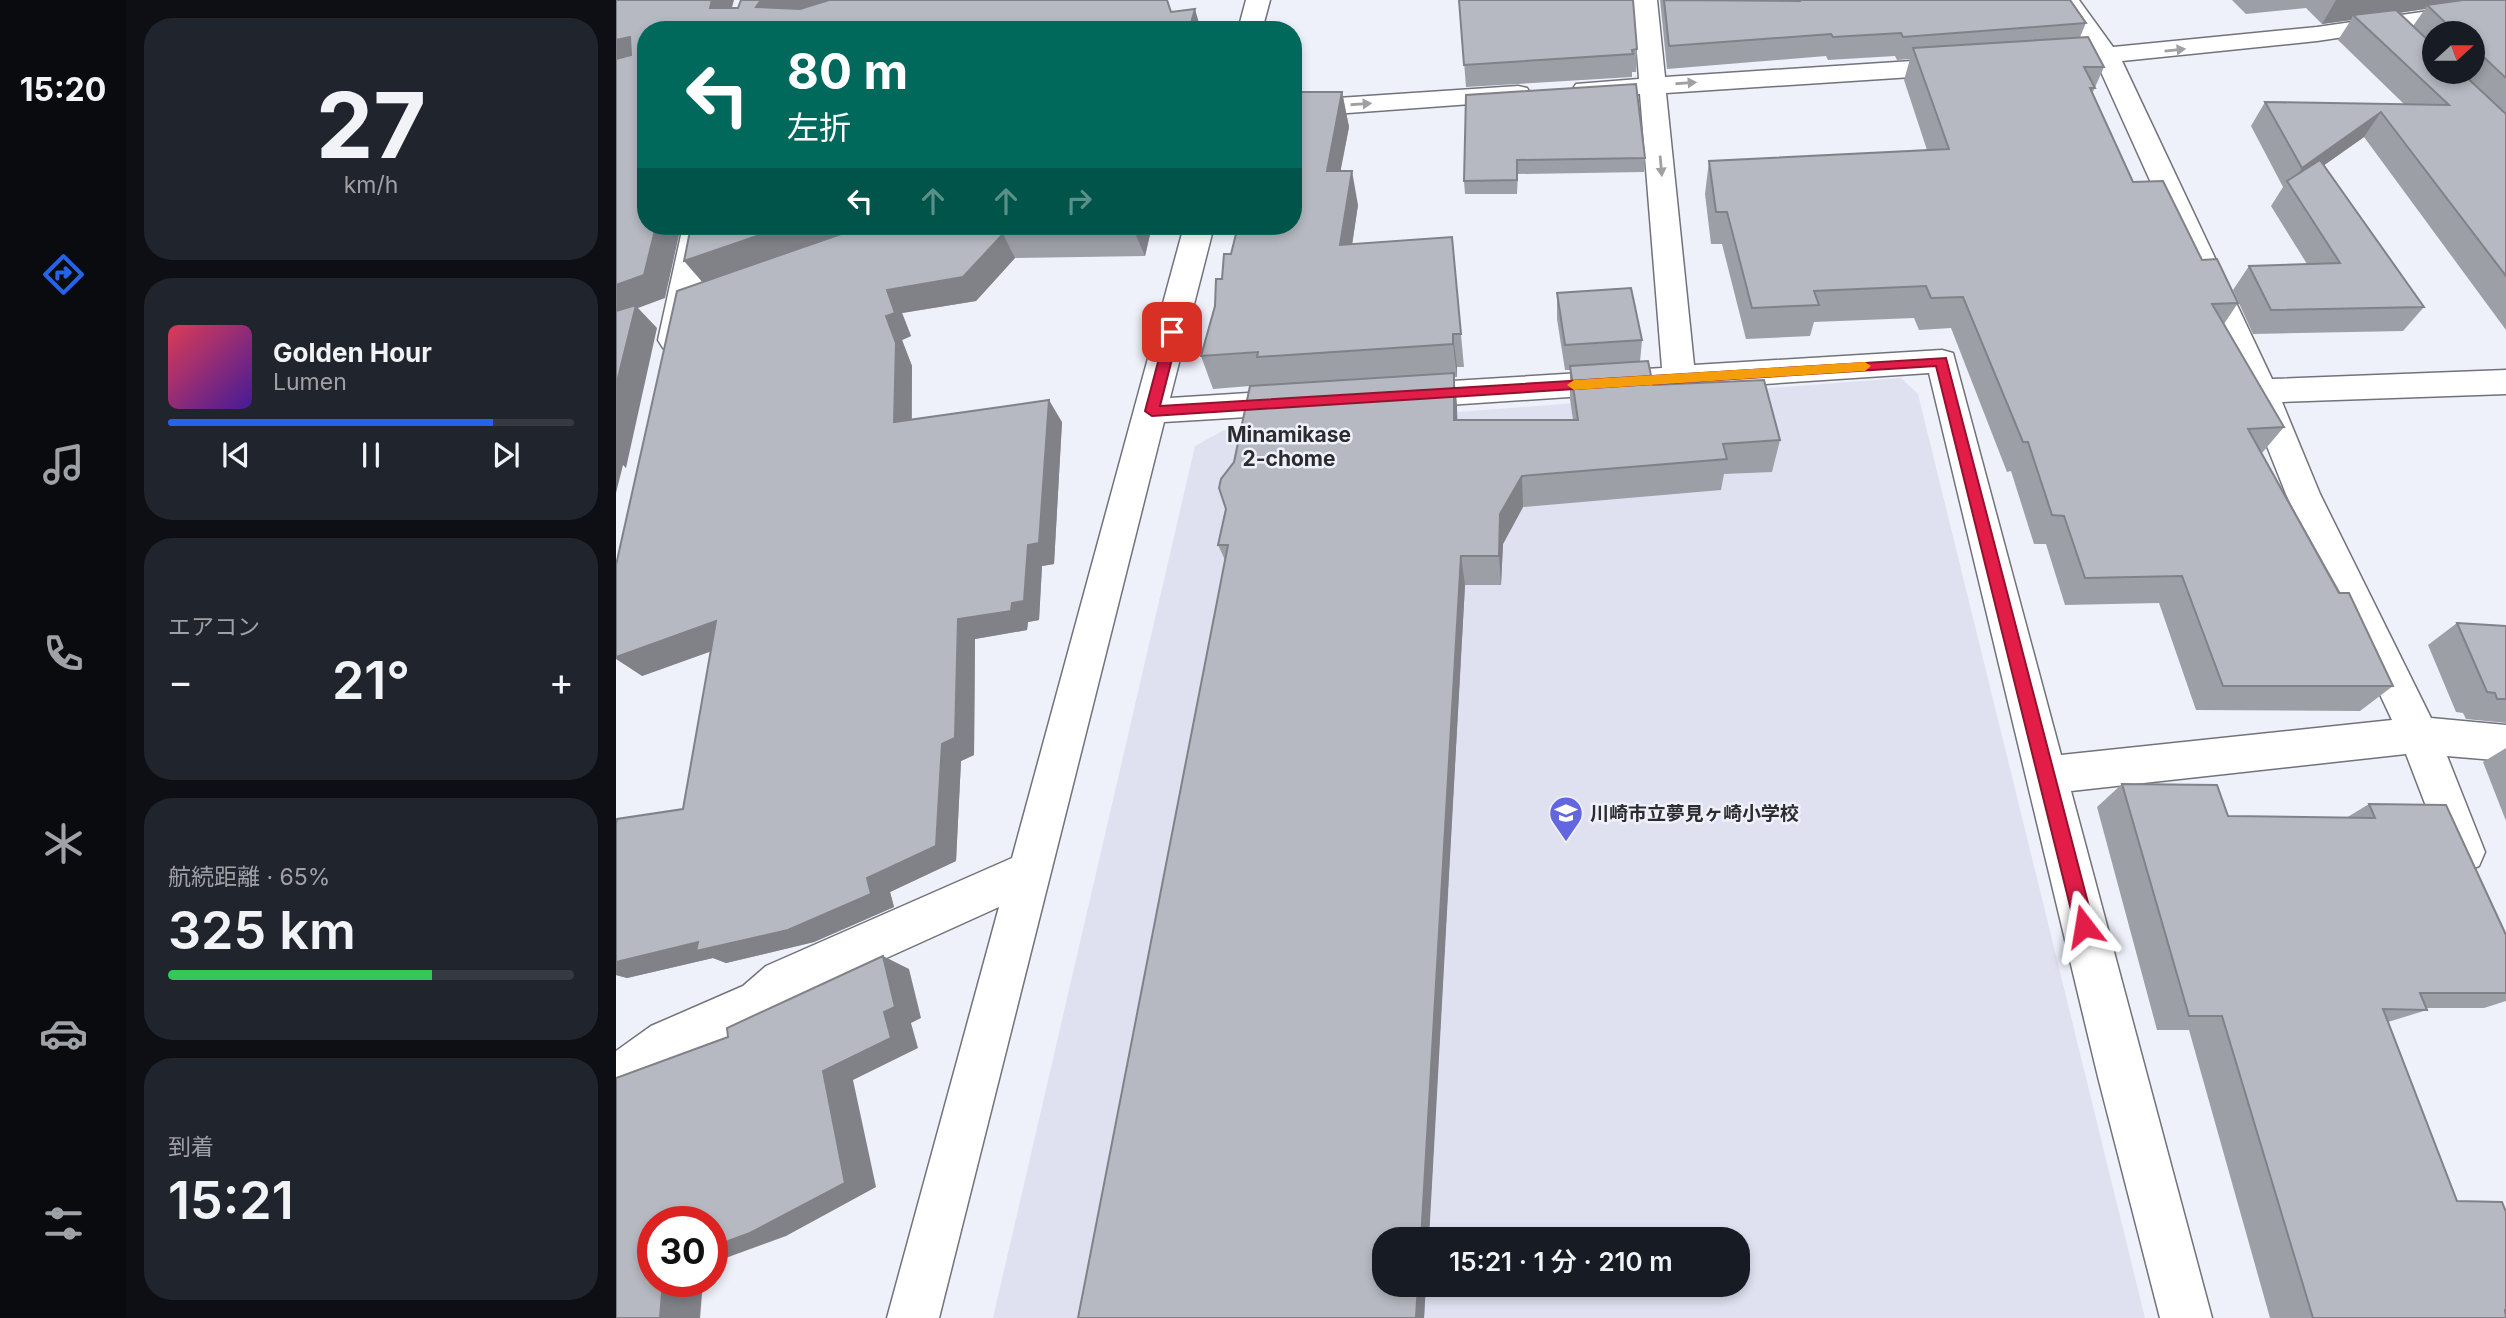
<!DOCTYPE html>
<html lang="ja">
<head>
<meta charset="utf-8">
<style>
	body { margin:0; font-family:Inter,"Noto Sans JP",sans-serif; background:#20242c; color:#f1f3f6; height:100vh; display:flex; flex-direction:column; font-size:26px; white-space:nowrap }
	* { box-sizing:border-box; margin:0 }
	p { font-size:23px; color:#9ea1a6 }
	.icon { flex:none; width:38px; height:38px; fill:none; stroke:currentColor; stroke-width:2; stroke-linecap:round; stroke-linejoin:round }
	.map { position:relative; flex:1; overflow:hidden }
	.side { display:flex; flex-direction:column; gap:18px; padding:18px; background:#0d0f14; width:490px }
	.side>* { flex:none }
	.hud { position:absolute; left:21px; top:21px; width:665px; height:214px; border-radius:28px; box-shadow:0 4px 10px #0003; background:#00695c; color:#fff; overflow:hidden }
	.needle { width:46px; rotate:69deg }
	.buttons { position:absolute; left:1806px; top:21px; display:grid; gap:14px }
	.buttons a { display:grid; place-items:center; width:63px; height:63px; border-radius:50%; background:#171b24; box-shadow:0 4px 10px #0003; font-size:35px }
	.speed { position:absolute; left:21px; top:1206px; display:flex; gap:14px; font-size:35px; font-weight:700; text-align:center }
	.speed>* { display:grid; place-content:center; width:91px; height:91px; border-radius:50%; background:#171b24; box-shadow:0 4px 10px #0003; line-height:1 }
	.speed .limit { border:10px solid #d22; background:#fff; color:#111 }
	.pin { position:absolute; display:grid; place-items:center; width:60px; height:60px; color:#fff; margin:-30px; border-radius:14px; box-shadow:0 4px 10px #0006 }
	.me { position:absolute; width:77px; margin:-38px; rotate:346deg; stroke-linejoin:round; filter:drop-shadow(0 0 5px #0008) }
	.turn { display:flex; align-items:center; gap:24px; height:147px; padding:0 35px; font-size:32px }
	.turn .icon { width:91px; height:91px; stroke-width:2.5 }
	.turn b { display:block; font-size:49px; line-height:60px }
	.lanes { display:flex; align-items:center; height:66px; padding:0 35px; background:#0003; justify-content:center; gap:35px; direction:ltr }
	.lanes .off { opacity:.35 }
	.big { font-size:52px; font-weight:600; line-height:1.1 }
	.side .tile { flex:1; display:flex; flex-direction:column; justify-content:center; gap:10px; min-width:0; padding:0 24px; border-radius:28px; background:#20242c }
	.side .dial { align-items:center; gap:0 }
	.dial b { font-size:91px; line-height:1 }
	.song { display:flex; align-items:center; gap:21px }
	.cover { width:84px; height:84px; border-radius:10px; background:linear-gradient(135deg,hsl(350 70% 55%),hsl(260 70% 35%)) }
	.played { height:7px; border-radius:4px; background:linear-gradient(90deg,#2563eb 80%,#363941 80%) }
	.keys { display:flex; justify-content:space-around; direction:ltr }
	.heat { display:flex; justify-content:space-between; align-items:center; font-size:38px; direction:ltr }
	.charge { height:10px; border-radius:5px; background:linear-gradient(90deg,#34c759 65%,#363941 0) }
	.trip { position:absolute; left:756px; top:1227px; width:378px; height:70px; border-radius:28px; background:#171b24; box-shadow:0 4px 10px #0003; font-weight:600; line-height:70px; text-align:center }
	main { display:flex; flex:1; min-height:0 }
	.tabs { display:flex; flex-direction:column; width:126px; justify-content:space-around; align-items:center; background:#090b0e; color:#9ea1a6 }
	.tabs .icon { width:49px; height:49px }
	.tabs .active { color:#2563eb }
	.tabs b { font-size:32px; color:#f1f3f6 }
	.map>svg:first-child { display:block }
	.built { fill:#dfe1f1; fill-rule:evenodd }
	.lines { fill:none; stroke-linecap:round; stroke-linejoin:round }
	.minor-casing { stroke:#71737b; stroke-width:3 }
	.minor { fill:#fff; fill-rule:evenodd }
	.wall { fill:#9d9fa7; fill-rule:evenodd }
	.shaded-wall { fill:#808288 }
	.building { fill:#b7b9c2; stroke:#808288; stroke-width:2 }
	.oneway { fill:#a0a0a2 }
	.route { fill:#e11d48; stroke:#92132f; stroke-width:2 }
	.slow { fill:#f59e0b }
	.labels { text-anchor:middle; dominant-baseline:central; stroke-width:5; stroke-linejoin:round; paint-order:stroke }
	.poi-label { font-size:19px; font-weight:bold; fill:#2c2c30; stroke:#eef0fa; text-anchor:start }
	.neighbourhood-label { font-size:21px; font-weight:bold; fill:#2c2c30; stroke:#eef0fa }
</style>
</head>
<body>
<main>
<nav class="tabs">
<b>15:20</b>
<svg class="icon active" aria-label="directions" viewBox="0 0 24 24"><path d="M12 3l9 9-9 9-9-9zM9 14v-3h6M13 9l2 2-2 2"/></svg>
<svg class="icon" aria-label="music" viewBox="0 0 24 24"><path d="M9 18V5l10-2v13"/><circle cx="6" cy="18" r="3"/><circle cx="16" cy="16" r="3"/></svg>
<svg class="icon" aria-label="phone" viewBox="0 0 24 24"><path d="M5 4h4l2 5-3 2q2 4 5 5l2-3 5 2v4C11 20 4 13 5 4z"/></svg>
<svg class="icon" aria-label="climate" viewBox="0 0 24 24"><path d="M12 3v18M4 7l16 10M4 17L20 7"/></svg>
<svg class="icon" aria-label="car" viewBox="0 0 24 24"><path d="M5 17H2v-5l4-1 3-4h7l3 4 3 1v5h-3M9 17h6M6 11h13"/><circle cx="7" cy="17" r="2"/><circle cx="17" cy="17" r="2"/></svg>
<svg class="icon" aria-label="filters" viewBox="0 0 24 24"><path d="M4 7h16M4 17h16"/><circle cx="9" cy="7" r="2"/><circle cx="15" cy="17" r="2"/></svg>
</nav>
<section class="side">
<div class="tile dial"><b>27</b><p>km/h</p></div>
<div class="tile">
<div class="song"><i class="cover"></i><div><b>Golden Hour</b><p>Lumen</p></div></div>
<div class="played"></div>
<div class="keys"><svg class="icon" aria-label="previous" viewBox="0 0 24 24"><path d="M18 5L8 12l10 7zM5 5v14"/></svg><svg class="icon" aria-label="pause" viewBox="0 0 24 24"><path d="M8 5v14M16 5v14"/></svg><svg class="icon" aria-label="next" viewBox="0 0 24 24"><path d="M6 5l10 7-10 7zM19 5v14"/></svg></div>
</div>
<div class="tile"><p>エアコン</p>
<div class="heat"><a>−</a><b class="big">21°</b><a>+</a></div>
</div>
<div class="tile"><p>航続距離 · 65%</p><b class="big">325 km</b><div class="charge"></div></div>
<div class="tile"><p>到着</p><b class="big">15:21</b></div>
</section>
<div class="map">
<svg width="1890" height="1318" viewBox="0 0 1890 1318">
	<rect width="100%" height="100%" fill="#eef0fa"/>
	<path class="built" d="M 1285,378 L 1302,394 L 1529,1318 L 377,1318 L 579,446 L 608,430 ZM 768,1239 L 1122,1239 L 1122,1284 L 768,1284 Z"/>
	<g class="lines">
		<g class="minor-casing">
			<g id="minor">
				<path d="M 630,0 L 654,0 L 646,30 L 622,30 Z"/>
				<path d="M 1017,0 L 1041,0 L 1049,77 L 1342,58 L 1351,61 L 1355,66 L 1351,71 L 1342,74 L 1050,93 L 1078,365 L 1326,350 L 1337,353 L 1445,755 L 1776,720 L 1670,494 L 1629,391 L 1481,63 L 1430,69 L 1421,66 L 1417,61 L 1421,56 L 1473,49 L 1439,0 L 1463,0 L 1497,47 L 1701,27 L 1890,0 L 1890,13 L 1701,41 L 1506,61 L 1656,379 L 1890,370 L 1890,394 L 1666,402 L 1704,494 L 1815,718 L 1890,725 L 1890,761 L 1831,756 L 1869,852 L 1863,866 L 1848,872 L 1833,866 L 1790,754 L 1455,791 L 1596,1318 L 1544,1318 L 1482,1077 L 1313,373 L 787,408 L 775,404 L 771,396 L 775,388 L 787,384 L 1046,368 L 1024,94 L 969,98 L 960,96 L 956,90 L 960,84 L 1023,79 Z"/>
				<path d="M 902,86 L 911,88 L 915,94 L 911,100 L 677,117 L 677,101 Z"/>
				<path d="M 67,226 L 97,226 L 74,340 L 69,348 L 58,351 L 47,348 L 42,340 Z"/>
				<path d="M 568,226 L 598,226 L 554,398 L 681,390 L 693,393 L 697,402 L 693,411 L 681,414 L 548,422 L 323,1318 L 271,1318 L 383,907 L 182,998 L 159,1018 L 69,1060 L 44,1080 L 0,1099 L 0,1051 L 35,1026 L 127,986 L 150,966 L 396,858 Z"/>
			</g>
		</g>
		<use href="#minor" class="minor"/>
	</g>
	<g class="wall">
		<path d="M 843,0 L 1021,49 L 1020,72 L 1016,72 L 1016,77 L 850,87 Z"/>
		<path d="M 1044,0 L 1182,1 L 1182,0 L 1454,0 L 1470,23 L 1464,37 L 1488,67 L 1476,94 L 1517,182 L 1586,260 L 1622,303 L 1608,324 L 1668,427 L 1646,453 L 1777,686 L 1744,711 L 1580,710 L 1543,603 L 1449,605 L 1430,544 L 1418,544 L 1395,471 L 1391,472 L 1335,328 L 1303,330 L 1298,318 L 1198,322 L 1194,336 L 1130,339 L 1106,244 L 1095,244 L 1089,194 L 1093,161 L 1311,150 L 1288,80 L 1294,59 L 1281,60 L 1279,56 L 1212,60 L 1210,56 L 1051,69 Z"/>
		<path d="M 1616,0 L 1890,0 L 1890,330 L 1748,137 L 1708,165 L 1808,307 L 1787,331 L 1637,334 L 1617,290 L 1633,266 L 1691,264 L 1655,206 L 1667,187 L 1635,126 L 1649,102 L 1788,104 L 1722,40 L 1735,20 L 1706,24 L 1690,8 L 1630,14 ZM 1809,9 L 1797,26 L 1783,13 ZM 1818,33 L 1857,33 L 1857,72 L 1818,72 Z"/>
		<path d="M 1020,84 L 1029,158 L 1028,172 L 902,174 L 901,194 L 849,194 L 848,181 Z"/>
		<path d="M 726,92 L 733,127 L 724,171 L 742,205 L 736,244 L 836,237 L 848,367 L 841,367 L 841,377 L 838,377 L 841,406 L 841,420 L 957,420 L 954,399 L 954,370 L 949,370 L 941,319 L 941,293 L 1026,340 L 1024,362 L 1037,385 L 1164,440 L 1156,472 L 1108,474 L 1105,490 L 907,507 L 887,544 L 885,585 L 849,585 L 808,1318 L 462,1318 L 609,560 L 602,545 L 634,386 L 597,389 L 585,356 L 615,254 Z"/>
		<path d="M 75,226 L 536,226 L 529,256 L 399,258 L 360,301 L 286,313 L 295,336 L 286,340 L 296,366 L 296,419 L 446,422 L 438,564 L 426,566 L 423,620 L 412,622 L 411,630 L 359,639 L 358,755 L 345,761 L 340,861 L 274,892 L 278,907 L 198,942 L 110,963 L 97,958 L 11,978 L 0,975 L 0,824 L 67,809 L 95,651 L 26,676 L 86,282 Z"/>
		<path d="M 1841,623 L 1890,626 L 1890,723 L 1850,719 L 1847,713 L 1840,712 L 1812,645 Z"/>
		<path d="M 1890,748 L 1890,821 L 1867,762 Z"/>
		<path d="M 1506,784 L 1612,816 L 1730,818 L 1753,804 L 1890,935 L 1890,1001 L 1868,1008 L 1810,1008 L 1811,1010 L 1772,1022 L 1841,1201 L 1889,1310 L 1890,1318 L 1654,1318 L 1573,1030 L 1541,1030 L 1481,807 Z"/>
	</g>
	<g class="shaded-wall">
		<path d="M 96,0 L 118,0 L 110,30 L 94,8 Z"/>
		<path d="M 145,0 L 236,0 L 160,22 L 140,7 Z"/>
		<path d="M 1720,0 L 1872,0 L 1811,5 L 1809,9 L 1741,19 L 1737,15 L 1735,20 L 1706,24 Z"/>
		<path d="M 579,9 L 585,30 L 573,30 Z"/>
		<path d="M 14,37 L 30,58 L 0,69 L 0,40 Z"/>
		<path d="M 726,92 L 733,127 L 718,205 L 711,171 Z"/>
		<path d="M 1765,112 L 1748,137 L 1676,188 L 1674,186 L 1686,168 Z"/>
		<path d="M 736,171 L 742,205 L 731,279 L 724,245 Z"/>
		<path d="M 40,226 L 65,226 L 49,298 L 22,308 L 41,328 L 10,468 L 7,465 L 0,493 L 0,285 Z"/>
		<path d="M 170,226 L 256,226 L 88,284 L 68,261 Z"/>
		<path d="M 521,226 L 536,226 L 529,256 L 519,233 Z"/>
		<path d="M 387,234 L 399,258 L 360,301 L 286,313 L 295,336 L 286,340 L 296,366 L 295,444 L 278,422 L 270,316 L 271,290 Z"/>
		<path d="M 837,334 L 841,367 L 841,377 L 837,344 Z"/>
		<path d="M 838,373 L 841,406 L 842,451 L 838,420 Z"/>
		<path d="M 433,400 L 446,422 L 438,564 L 426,566 L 423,620 L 412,622 L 411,630 L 359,639 L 358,755 L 345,761 L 340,861 L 274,892 L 278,907 L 198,942 L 110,963 L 97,958 L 11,978 L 0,975 L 0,962 L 251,878 L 326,744 L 342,619 L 396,603 L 412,545 Z"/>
		<path d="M 906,476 L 907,507 L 887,544 L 885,585 L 883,556 L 884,514 Z"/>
		<path d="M 845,556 L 849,585 L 813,1239 L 805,1239 Z"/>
		<path d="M 100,621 L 124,641 L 26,676 L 0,659 L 0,657 Z"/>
		<path d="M 267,956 L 293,969 L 305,1018 L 295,1023 L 302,1048 L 237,1080 L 260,1187 L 170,1236 L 96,1263 L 96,1247 L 207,1071 L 268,1012 Z"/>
		<path d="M 47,1281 L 87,1281 L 84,1318 L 44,1318 Z"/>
		<path d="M 802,1284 L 810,1284 L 808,1318 L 800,1318 Z"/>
	</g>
	<g class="building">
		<path d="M 0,0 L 96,0 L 94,8 L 122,8 L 125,0 L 145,0 L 140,7 L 184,9 L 213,0 L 551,0 L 555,12 L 579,9 L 573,30 L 30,30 L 30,226 L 40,226 L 28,275 L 0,285 L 0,59 L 15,55 L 14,37 L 0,40 Z"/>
		<path d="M 843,0 L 1017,0 L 1021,49 L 1016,50 L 1017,54 L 848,65 Z"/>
		<path d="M 1048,0 L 1184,1 L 1185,0 L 1454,0 L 1470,23 L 1287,37 L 1285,33 L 1217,37 L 1215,34 L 1053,46 Z"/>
		<path d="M 1847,0 L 1890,0 L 1890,78 L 1857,47 L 1857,33 L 1837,33 L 1837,30 L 1811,5 Z"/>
		<path d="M 1780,10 L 1818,46 L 1818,72 L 1845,72 L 1890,114 L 1890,276 L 1765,112 L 1686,168 L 1649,102 L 1833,105 L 1737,15 Z"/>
		<path d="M 1472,37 L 1488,67 L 1468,67 L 1479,88 L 1474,88 L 1517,182 L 1547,181 L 1586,260 L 1601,259 L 1622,303 L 1596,304 L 1668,427 L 1632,429 L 1723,593 L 1733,593 L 1777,686 L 1607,686 L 1566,576 L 1469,578 L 1448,516 L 1436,515 L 1412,442 L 1407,442 L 1347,297 L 1315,298 L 1310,286 L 1198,291 L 1203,305 L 1136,308 L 1111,212 L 1100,212 L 1093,161 L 1333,149 L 1297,48 Z"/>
		<path d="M 1020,84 L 1029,158 L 901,160 L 901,180 L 848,181 L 850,95 Z"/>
		<path d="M 677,92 L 726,92 L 711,171 L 736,171 L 724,245 L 836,237 L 845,334 L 837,334 L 837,344 L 641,357 L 642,352 L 585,356 L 599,306 L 600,279 L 606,279 L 608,254 L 615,254 L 622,226 L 677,226 Z"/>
		<path d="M 1704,160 L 1808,307 L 1655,310 L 1633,266 L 1724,263 L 1671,181 Z"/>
		<path d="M 75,226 L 170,226 L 68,261 Z"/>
		<path d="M 248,226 L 521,226 L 519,233 L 387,234 L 347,277 L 271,290 L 279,313 L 270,316 L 280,343 L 278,422 L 433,400 L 423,543 L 412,545 L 408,601 L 396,603 L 395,611 L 342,619 L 339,738 L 326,744 L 320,846 L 251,878 L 255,894 L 172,930 L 80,951 L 82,942 L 0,962 L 0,824 L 1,819 L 67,809 L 100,621 L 0,657 L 0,565 L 61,291 Z"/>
		<path d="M 1015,288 L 1026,340 L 949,345 L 941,293 Z"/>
		<path d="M 20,305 L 0,386 L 0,311 Z"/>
		<path d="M 1032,361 L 1037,385 L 1148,380 L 1164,440 L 1107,444 L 1111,459 L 906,476 L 884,514 L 883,556 L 845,556 L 805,1239 L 768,1239 L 768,1284 L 802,1284 L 800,1318 L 462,1318 L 612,545 L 602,545 L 610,509 L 603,488 L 605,479 L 618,462 L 634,386 L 838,373 L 838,420 L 962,420 L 954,366 Z"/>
		<path d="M 1841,623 L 1890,626 L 1890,699 L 1881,699 L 1879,693 L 1871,692 Z"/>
		<path d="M 1506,784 L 1601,785 L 1612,816 L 1759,818 L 1753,804 L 1830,805 L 1890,935 L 1890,993 L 1804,993 L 1811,1010 L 1767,1009 L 1841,1201 L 1886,1202 L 1890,1212 L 1890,1310 L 1889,1310 L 1890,1318 L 1697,1318 L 1606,1016 L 1573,1016 Z"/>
		<path d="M 267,956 L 279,1007 L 268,1012 L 275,1038 L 207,1071 L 229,1183 L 134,1233 L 96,1247 L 96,1222 L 37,1222 L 37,1281 L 47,1281 L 44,1318 L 0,1318 L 0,1078 L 112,1037 L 111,1028 Z"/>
	</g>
	<defs><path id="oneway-solid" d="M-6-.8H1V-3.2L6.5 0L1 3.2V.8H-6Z" transform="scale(1.75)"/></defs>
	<g class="oneway">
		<use href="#oneway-solid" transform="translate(1559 50) rotate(-6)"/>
		<use href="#oneway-solid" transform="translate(1070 83) rotate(-4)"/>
		<use href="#oneway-solid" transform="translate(745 104) rotate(-4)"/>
		<use href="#oneway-solid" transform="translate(1045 166) rotate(85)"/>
	</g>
	<path class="route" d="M 556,327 L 563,332 L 544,406 L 1330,358 L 1478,926 L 1475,933 L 1468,935 L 1462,933 L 1459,926 L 1320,366 L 536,416 L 529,411 L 550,332 Z"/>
	<path class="slow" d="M 1249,362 L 1255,366 L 1249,371 L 958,390 L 951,385 L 958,380 Z"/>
	<defs>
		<g id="school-pin" transform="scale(1.75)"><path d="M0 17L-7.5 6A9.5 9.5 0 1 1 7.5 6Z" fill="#6267df" stroke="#eef0fa"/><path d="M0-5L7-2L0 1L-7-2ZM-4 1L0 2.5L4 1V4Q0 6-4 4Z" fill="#fff"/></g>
	</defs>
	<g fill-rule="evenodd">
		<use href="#school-pin" x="950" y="813"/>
	</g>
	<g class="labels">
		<g class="poi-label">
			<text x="974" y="813">川崎市立夢見ヶ崎小学校</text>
		</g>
		<g class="neighbourhood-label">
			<text x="673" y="434">Minamikase<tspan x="673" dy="24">2-chome</tspan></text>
		</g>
	</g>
</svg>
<div class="buttons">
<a><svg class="needle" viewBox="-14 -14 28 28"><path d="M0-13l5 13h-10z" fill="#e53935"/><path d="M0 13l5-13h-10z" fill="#9ea1a6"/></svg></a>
</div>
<div class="speed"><div class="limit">30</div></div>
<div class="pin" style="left:556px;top:332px;background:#d93025"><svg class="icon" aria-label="arrive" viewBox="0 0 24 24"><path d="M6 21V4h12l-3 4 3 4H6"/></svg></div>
<svg class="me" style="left:1468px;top:926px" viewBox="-20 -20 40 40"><path d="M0-17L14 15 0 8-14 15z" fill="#e11d48" stroke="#fff" stroke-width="4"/></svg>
<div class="trip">15:21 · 1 分 · 210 m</div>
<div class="hud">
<div class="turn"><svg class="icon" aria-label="left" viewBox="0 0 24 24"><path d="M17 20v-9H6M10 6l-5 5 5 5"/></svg><div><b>80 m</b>左折</div></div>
<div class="lanes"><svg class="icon" aria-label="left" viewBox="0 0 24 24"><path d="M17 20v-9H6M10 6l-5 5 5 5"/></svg><svg class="icon off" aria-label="ahead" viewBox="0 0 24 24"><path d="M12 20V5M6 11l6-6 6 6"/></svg><svg class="icon off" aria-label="ahead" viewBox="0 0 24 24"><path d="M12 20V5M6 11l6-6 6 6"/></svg><svg class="icon off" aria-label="right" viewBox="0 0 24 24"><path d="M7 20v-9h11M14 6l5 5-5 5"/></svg></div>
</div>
</div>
</main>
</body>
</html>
